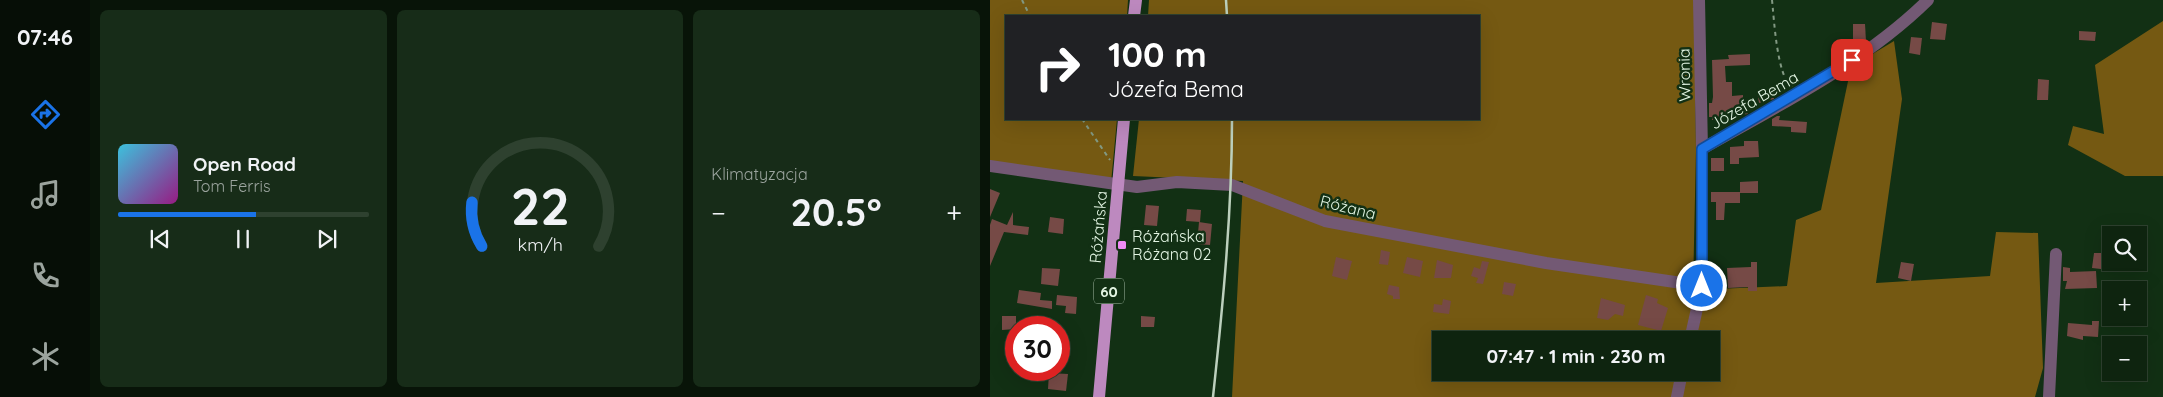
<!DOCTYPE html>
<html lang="pl">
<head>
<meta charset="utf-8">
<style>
	body { margin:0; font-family:Quicksand,sans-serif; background:#172c18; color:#f1f3f6; height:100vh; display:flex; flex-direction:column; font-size:19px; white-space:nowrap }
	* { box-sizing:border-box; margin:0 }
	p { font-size:16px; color:#9ba49e }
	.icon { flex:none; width:28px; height:28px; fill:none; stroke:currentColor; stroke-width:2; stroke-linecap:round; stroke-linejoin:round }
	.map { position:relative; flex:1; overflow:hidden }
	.sheet { display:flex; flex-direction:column; gap:10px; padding:10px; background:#081408; width:900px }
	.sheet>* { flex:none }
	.top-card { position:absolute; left:15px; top:15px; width:475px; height:105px; border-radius:0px; box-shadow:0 5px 20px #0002,0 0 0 1px #2e412f; background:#202124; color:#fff; overflow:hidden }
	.tools { position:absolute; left:1112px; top:226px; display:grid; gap:10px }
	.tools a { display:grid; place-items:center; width:45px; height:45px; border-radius:0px; background:#0e240f; box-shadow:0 5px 20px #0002,0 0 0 1px #2e412f; font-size:25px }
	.speed { position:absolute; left:15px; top:316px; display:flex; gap:10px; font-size:25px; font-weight:700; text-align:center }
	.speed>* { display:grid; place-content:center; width:65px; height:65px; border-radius:50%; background:#0e240f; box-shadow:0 5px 20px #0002,0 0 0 1px #2e412f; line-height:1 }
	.speed .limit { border:8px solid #d22; background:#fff; color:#111 }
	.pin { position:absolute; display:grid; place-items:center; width:42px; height:42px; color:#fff; margin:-21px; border-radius:10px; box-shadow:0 2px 8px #0006 }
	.me { position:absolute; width:55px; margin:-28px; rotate:0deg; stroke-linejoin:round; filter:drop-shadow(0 0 4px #0008) }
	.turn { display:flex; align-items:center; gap:18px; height:105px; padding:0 20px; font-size:22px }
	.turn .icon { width:65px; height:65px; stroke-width:2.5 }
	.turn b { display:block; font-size:35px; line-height:42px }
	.big { font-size:38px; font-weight:700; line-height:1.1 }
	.sheet .widget { flex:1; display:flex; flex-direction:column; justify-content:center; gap:8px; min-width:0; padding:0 18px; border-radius:8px; background:#172c18 }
	.sheet .dial { align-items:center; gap:0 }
	.dial svg { height:130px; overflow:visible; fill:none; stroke:#2e412f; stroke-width:7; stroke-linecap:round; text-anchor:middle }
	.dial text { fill:#f1f3f6; stroke:none }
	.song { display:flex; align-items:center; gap:15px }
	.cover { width:60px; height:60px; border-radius:8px; background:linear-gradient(135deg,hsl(190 70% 55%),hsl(310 70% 35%)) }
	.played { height:5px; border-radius:2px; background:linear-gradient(90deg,#1a73e8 55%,#2e412f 55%) }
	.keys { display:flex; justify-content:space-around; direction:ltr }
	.heat { display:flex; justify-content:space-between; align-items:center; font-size:28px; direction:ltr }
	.sheet .tiles { flex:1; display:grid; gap:10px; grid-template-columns:repeat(3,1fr) }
	.trip { position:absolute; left:442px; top:331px; width:288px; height:50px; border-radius:0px; background:#0e240f; box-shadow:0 5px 20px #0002,0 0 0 1px #2e412f; font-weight:700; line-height:50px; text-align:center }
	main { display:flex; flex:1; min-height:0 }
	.menu { display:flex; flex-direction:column; width:90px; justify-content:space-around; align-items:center; background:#060e06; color:#9ba49e }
	.menu .icon { width:35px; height:35px }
	.menu .on { color:#1a73e8 }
	.menu b { font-size:22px; color:#f1f3f6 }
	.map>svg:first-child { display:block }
	.forest { fill:#755912; fill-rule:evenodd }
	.building { fill:#764a46 }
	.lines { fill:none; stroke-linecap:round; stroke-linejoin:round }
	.path { stroke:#829983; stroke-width:2; stroke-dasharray:4 4; stroke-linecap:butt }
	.minor { stroke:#735974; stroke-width:12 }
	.major { stroke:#bd89bf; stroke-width:12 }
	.rail { stroke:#bcd0bd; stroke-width:2.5 }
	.route-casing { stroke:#114b97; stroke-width:12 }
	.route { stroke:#1a73e8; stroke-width:9 }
	.poi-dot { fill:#f08bf6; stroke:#123014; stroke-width:2 }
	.labels { text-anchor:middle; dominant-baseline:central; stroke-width:5; stroke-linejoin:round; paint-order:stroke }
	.shield { fill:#123014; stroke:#a4baa5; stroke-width:1 }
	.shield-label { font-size:15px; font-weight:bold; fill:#e3f5e3 }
	.street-label { font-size:16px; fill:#e3f5e3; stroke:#123014 }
	.poi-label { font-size:16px; fill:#e3f5e3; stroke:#123014; text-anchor:start }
</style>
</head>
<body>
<main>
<nav class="menu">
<b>07:46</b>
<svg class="icon on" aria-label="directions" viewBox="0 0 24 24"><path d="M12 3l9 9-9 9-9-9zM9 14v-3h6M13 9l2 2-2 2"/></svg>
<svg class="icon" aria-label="music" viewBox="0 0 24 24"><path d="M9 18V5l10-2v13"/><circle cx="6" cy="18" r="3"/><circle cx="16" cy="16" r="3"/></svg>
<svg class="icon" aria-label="phone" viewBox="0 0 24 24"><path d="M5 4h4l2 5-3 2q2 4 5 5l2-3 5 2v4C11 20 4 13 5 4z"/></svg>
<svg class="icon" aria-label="climate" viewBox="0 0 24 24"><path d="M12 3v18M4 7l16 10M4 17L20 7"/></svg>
</nav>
<section class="sheet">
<div class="tiles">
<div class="widget">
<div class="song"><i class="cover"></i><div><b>Open Road</b><p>Tom Ferris</p></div></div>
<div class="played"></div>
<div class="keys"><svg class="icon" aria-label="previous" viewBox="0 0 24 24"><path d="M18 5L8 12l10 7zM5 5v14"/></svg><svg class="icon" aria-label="pause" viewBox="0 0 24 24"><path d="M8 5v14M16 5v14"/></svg><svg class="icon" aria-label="next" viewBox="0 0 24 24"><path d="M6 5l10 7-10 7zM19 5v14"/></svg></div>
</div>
<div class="widget dial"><svg viewBox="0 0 100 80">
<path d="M14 69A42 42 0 1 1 86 69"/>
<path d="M14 69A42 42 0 0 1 8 42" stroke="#1a73e8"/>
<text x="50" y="56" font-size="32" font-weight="700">22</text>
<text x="50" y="72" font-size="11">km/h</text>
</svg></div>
<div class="widget"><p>Klimatyzacja</p>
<div class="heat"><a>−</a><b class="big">20.5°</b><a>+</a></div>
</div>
</div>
</section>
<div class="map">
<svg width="1173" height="397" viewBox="0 0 1173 397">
	<rect width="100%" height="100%" fill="#123014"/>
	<g class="forest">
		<path d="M 0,0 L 138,0 L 137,16 L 16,16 L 16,119 L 127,119 L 121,183 L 0,162 Z"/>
		<path d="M 159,0 L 704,0 L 706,150 L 703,290 L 797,286 L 806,220 L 831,210 L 861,67 L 904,41 L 912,99 L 886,283 L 1000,276 L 1006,232 L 1048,233 L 1053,368 L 1045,397 L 242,397 L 253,181 L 143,176 L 149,119 L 489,119 L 489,16 L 158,16 ZM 451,340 L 721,340 L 721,372 L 451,372 Z"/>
		<path d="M 1173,21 L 1173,176 L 1135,176 L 1078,145 L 1083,126 L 1114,134 L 1105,65 Z"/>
	</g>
	<g class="building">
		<path d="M 942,22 L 957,24 L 955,40 L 940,39 Z"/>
		<path d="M 863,24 L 875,24 L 876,41 L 873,44 L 863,44 Z"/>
		<path d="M 1089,31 L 1106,32 L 1105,41 L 1089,40 Z"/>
		<path d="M 921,37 L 932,38 L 930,55 L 919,53 Z"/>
		<path d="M 760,54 L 760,65 L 735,66 L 736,82 L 742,82 L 742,96 L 753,95 L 753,102 L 757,102 L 758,114 L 733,117 L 733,120 L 722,120 L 722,117 L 719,117 L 719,103 L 722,103 L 723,97 L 722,60 L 739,59 L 738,55 Z"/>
		<path d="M 1048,79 L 1059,80 L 1058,100 L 1047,100 Z"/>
		<path d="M 782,89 L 784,99 L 769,103 L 767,92 Z"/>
		<path d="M 787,116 L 790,116 L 789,120 L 817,122 L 816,133 L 801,132 L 801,127 L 782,126 L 782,119 Z"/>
		<path d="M 754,141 L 768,141 L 769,157 L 749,158 L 749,164 L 740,164 L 740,147 L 754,146 Z"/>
		<rect x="721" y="158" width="13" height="13"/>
		<path d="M 768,181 L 768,193 L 750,193 L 750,203 L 735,203 L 734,220 L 726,220 L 726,202 L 721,202 L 721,192 L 750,192 L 750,182 Z"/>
		<path d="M 0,189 L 10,193 L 0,217 Z"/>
		<path d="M 156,205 L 169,206 L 167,226 L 154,225 Z"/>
		<path d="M 197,209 L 211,210 L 210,222 L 196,221 Z"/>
		<path d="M 23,212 L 23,225 L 39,227 L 38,235 L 14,232 L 0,266 L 0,225 L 2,219 L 17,225 Z"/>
		<path d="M 60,217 L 74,219 L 73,234 L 58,232 Z"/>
		<path d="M 209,222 L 222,224 L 220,245 L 207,244 Z"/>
		<path d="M 391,250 L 400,252 L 398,265 L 389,264 Z"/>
		<path d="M 1104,253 L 1112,253 L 1111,269 L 1102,268 Z"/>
		<path d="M 346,257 L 362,261 L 357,280 L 342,276 Z"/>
		<path d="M 417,257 L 433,261 L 430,277 L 413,273 Z"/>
		<path d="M 447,260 L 463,265 L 461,278 L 444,278 Z"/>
		<path d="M 492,261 L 499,262 L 493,284 L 486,283 L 488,278 L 481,276 L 484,267 L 490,269 Z"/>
		<path d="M 761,262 L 767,262 L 767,291 L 758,291 L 758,287 L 738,288 L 737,268 L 761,267 Z"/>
		<path d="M 911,262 L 924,264 L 921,281 L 908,278 Z"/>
		<path d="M 1073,267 L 1080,268 L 1080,272 L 1106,271 L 1107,288 L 1075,289 L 1077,281 L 1073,281 Z"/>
		<path d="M 52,268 L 70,269 L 68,286 L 51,284 Z"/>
		<path d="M 514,282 L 526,284 L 523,296 L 512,294 Z"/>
		<path d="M 399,285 L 409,287 L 410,299 L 403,299 L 403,296 L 397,294 Z"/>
		<path d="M 29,290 L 51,293 L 50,300 L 62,301 L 62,309 L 27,303 Z"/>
		<path d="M 67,295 L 87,297 L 86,314 L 75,313 L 76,306 L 66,305 Z"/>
		<path d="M 656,295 L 668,299 L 667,303 L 678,308 L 671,331 L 648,325 Z"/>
		<path d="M 611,298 L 635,305 L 633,316 L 625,314 L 618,320 L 607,318 Z"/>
		<path d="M 453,299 L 461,301 L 459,314 L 443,312 L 444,304 L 452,305 Z"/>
		<path d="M 12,316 L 26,316 L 26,329 L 12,330 Z"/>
		<path d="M 151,316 L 165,317 L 164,327 L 151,327 Z"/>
		<path d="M 1102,321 L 1109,321 L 1108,337 L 1093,336 L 1093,340 L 1077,336 L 1078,323 L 1102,325 Z"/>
		<path d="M 59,373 L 78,374 L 76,391 L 58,389 Z"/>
	</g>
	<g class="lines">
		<g class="path">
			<path d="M 32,0 L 40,16"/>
			<path d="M 782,0 C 784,18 787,78 802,87"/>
			<path d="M 92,119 L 120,160"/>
		</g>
		<g class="minor">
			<path d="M 709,0 L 712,149"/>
			<path d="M 0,166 L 147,187 L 187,182 L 242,185 L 335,221 L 556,263 L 712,286"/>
			<path d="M 700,340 L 712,286 L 712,149 C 789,105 874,63 938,0"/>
			<path d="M 687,397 L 692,372"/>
			<path d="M 1059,397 L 1066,254"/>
		</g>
		<g class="major">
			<path d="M 144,16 L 146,0"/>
			<path d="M 109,397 L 134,119"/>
		</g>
		<g class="rail">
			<path d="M 236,0 L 237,16"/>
			<path d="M 223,397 C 233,304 242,212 242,119"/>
		</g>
	</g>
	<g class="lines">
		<g class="route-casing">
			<path id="route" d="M 712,286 L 712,149 L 862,60"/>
		</g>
		<use href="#route" class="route"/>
	</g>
	<rect class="poi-dot" x="127" y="240" width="10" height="10" rx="2.5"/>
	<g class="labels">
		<rect class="shield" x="104" y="278.5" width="30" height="25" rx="4"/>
		<g class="shield-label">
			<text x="119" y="291">60</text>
		</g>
		<g class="street-label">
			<text transform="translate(694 75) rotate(-91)">Wronia</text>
			<text transform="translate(764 100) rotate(-30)">Józefa Bema</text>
			<text transform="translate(358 207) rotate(14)">Różana</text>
			<text transform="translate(108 227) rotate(-85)">Różańska</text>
		</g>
		<g class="poi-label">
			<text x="142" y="236">Różańska<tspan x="142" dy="18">Różana 02</tspan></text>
		</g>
	</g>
</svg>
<div class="tools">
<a><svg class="icon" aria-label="search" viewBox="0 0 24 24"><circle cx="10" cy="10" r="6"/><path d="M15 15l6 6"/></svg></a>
<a>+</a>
<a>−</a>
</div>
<div class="speed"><div class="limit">30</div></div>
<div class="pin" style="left:862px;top:60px;background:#d93025"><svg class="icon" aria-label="arrive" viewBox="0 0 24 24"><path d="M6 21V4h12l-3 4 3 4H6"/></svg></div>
<svg class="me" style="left:712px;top:286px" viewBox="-20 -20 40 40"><circle r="17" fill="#1a73e8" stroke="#fff" stroke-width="3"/><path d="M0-11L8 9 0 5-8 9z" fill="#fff"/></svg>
<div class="trip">07:47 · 1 min · 230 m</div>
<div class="top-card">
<div class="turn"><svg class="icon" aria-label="right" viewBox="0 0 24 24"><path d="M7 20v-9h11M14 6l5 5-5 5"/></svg><div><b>100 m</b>Józefa Bema</div></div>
</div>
</div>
</main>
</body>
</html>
